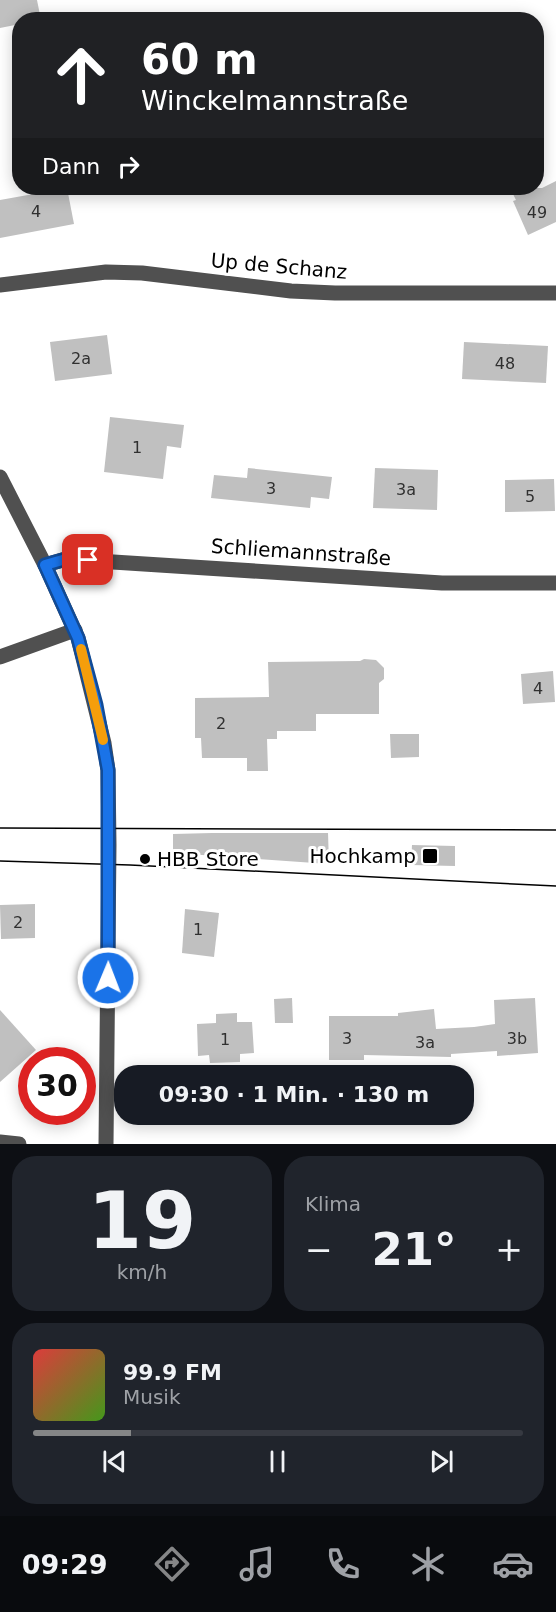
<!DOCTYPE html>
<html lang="de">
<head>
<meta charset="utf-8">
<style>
	body { margin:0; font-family:"DejaVu Sans",sans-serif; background:#20242c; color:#f1f3f6; height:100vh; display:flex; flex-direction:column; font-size:22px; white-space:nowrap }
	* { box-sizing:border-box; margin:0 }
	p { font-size:20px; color:#9ea1a6 }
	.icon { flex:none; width:33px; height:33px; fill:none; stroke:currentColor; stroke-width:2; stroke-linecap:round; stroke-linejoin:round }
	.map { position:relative; height:1144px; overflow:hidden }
	.sheet { display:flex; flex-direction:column; gap:12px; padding:12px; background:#0d0f14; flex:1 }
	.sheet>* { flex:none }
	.hud { position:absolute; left:12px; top:12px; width:532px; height:183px; border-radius:24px; box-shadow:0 3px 15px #0003; background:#202124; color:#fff; overflow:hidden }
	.speed { position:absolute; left:18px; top:1047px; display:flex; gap:12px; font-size:30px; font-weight:700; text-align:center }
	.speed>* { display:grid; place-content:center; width:78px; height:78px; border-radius:50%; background:#171b24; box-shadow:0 3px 15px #0003; line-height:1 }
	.speed .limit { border:9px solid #d22; background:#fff; color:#111 }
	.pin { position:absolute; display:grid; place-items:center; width:51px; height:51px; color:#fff; margin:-26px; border-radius:12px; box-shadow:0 3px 9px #0006 }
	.me { position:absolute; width:66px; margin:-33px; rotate:1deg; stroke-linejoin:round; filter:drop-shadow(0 0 4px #0008) }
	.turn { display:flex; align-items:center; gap:21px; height:126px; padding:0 30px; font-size:27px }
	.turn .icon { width:78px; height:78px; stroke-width:2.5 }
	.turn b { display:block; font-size:42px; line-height:51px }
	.then { display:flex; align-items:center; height:57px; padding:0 30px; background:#0003; gap:12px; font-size:22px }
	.big { font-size:45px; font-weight:700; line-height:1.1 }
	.sheet .tile { flex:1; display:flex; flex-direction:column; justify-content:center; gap:9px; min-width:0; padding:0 21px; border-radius:24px; background:#20242c }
	.sheet .dial { align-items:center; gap:0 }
	.dial b { font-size:78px; line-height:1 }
	.song { display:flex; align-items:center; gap:18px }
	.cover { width:72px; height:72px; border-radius:9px; background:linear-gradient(135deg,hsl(0 70% 55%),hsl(100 70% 35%)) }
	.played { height:6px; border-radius:3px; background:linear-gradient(90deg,#858687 20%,#363941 20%) }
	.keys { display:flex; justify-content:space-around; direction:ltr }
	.heat { display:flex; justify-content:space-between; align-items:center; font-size:33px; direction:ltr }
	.sheet .tiles { flex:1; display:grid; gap:12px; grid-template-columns:1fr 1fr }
	.tile:last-child { grid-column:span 2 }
	.trip { position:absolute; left:114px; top:1065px; width:360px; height:60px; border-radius:24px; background:#171b24; box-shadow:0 3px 15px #0003; font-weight:700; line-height:60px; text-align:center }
	.dock { display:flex; height:96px; justify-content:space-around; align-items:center; background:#090b0e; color:#9ea1a6 }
	.dock .icon { width:42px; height:42px }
	.dock .on { color:#858687 }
	.dock b { font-size:27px; color:#f1f3f6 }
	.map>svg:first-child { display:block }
	.building { fill:#c0c0c0 }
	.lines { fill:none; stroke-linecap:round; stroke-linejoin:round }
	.minor { stroke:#505050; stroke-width:15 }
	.tram { stroke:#000; stroke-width:1.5 }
	.route-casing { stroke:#114b97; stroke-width:15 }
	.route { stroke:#1a73e8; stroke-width:10 }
	.slow { stroke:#f59e0b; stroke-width:10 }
	.poi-dot { fill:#000; stroke:#fff; stroke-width:2 }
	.labels { text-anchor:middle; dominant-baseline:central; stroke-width:6; stroke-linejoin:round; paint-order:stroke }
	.number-label { font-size:16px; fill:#303030 }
	.street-label { font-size:20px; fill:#000; stroke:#fff }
	.poi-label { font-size:20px; fill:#000; stroke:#fff; text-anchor:end }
</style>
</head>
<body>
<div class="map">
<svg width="556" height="1144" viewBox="0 0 556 1144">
	<rect width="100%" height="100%" fill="#fff"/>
	<g class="building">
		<path d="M 0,0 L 37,0 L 41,20 L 20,20 L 20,24 L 0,28 Z"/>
		<path d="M 556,181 L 556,222 L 528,235 L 513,201 L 516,200 L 510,188 L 542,188 Z"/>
		<path d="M 67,188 L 74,224 L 0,238 L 0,200 Z"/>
		<path d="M 107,335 L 112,374 L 55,381 L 50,342 Z"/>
		<path d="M 464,342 L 548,346 L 546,383 L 462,379 Z"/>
		<path d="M 110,417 L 184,425 L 181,448 L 167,446 L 163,479 L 104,472 Z"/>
		<path d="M 248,468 L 332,477 L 329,499 L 311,497 L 310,508 L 211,498 L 214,475 L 247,478 Z"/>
		<path d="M 375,468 L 438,470 L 437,510 L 373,508 Z"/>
		<path d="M 554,479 L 555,511 L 505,512 L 505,480 Z"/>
		<path d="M 364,659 L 376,660 L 384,668 L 384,679 L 379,683 L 379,714 L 316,714 L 316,731 L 277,731 L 277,739 L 267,739 L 268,771 L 247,771 L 247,758 L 202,758 L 201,738 L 195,738 L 195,698 L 269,697 L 268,662 L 360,661 Z"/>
		<path d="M 553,671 L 555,702 L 523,704 L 521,674 Z"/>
		<path d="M 390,734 L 419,734 L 419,757 L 391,758 Z"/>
		<path d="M 212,833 L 328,833 L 329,864 L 173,853 L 173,834 Z"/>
		<path d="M 412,845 L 455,846 L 455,866 L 411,865 Z"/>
		<path d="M 35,904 L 35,938 L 1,939 L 0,905 Z"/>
		<path d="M 185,909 L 219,913 L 214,957 L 182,953 Z"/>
		<path d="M 292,998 L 293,1023 L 275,1023 L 274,999 Z"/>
		<path d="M 535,998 L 538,1053 L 497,1056 L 497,1051 L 451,1054 L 451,1057 L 364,1055 L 364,1060 L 329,1060 L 329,1016 L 398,1016 L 398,1013 L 434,1009 L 436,1029 L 474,1027 L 495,1024 L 494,1000 Z"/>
		<path d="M 0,1010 L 36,1050 L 0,1082 Z"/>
		<path d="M 237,1013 L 237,1022 L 252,1022 L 254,1053 L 240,1054 L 240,1062 L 210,1063 L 209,1055 L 198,1056 L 197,1024 L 216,1023 L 216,1014 Z"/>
	</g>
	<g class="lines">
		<g class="minor">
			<path d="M 0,285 L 106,272 L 142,273 L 291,291 L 335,293 L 556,293"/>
			<path d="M 0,477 L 45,565 L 78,638 L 104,743 L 108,770 L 109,845 L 106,1144"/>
			<path d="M 45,565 L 66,559 L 442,583 L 556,583"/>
			<path d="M 0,657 L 75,630"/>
			<path d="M 0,1142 L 19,1144"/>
		</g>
		<g class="tram">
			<path d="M 0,828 L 556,830"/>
			<path d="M 0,861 L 130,865 L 556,886"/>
		</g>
	</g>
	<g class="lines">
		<g class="route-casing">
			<path id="route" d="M 88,560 L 66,559 L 45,565 L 78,638 L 96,705 L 108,770 L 108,978"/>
		</g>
		<use href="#route" class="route"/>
		<path class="slow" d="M 81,649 L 103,740"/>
	</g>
	<g class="poi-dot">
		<rect x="422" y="848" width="16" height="16" rx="3"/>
		<circle cx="145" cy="859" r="6"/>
	</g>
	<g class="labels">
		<g class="number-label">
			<text x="36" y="211">4</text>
			<text x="537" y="212">49</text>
			<text x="81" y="358">2a</text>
			<text x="505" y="363">48</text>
			<text x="137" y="447">1</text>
			<text x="271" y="488">3</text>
			<text x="406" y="489">3a</text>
			<text x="530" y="496">5</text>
			<text x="538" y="688">4</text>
			<text x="221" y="723">2</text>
			<text x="18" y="922">2</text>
			<text x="198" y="929">1</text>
			<text x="347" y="1038">3</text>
			<text x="517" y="1038">3b</text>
			<text x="225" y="1039">1</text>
			<text x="425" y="1042">3a</text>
		</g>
		<g class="street-label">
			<text transform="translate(279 266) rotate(5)">Up de Schanz</text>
			<text transform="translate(301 552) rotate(4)">Schliemannstraße</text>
		</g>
		<g class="poi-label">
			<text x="416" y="856">Hochkamp</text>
			<text x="157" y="859" text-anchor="start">HBB Store</text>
		</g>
	</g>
</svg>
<div class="speed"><div class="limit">30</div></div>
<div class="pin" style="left:88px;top:560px;background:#d93025"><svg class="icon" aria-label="arrive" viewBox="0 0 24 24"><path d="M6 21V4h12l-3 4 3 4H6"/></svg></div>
<svg class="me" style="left:108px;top:978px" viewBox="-20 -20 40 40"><circle r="17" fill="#1a73e8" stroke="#fff" stroke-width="3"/><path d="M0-11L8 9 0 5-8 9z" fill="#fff"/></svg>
<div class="trip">09:30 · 1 Min. · 130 m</div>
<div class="hud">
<div class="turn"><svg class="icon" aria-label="ahead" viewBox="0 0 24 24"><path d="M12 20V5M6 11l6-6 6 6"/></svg><div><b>60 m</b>Winckelmannstraße</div></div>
<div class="then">Dann<svg class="icon" aria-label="right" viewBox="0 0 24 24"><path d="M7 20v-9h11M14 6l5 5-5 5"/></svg></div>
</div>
</div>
<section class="sheet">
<div class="tiles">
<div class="tile dial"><b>19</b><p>km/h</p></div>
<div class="tile"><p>Klima</p>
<div class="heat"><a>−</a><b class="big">21°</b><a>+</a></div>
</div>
<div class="tile">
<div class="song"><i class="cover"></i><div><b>99.9 FM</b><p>Musik</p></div></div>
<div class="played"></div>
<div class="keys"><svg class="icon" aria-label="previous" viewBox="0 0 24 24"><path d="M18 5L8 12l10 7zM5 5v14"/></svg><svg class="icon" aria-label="pause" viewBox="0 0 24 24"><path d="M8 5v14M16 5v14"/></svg><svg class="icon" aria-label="next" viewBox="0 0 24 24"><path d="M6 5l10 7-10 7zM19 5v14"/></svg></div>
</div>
</div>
</section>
<nav class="dock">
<b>09:29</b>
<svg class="icon on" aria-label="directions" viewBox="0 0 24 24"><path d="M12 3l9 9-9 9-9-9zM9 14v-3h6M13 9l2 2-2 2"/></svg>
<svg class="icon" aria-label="music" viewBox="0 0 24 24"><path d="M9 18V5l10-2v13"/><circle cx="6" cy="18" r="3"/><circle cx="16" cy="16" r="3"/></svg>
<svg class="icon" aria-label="phone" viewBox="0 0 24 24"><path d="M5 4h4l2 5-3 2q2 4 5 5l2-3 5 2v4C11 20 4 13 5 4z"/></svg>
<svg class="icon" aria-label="climate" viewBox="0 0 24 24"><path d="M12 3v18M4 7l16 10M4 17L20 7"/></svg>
<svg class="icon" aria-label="car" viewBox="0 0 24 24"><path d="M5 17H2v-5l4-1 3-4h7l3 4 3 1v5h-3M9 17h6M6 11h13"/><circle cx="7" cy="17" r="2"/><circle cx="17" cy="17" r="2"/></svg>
</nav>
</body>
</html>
